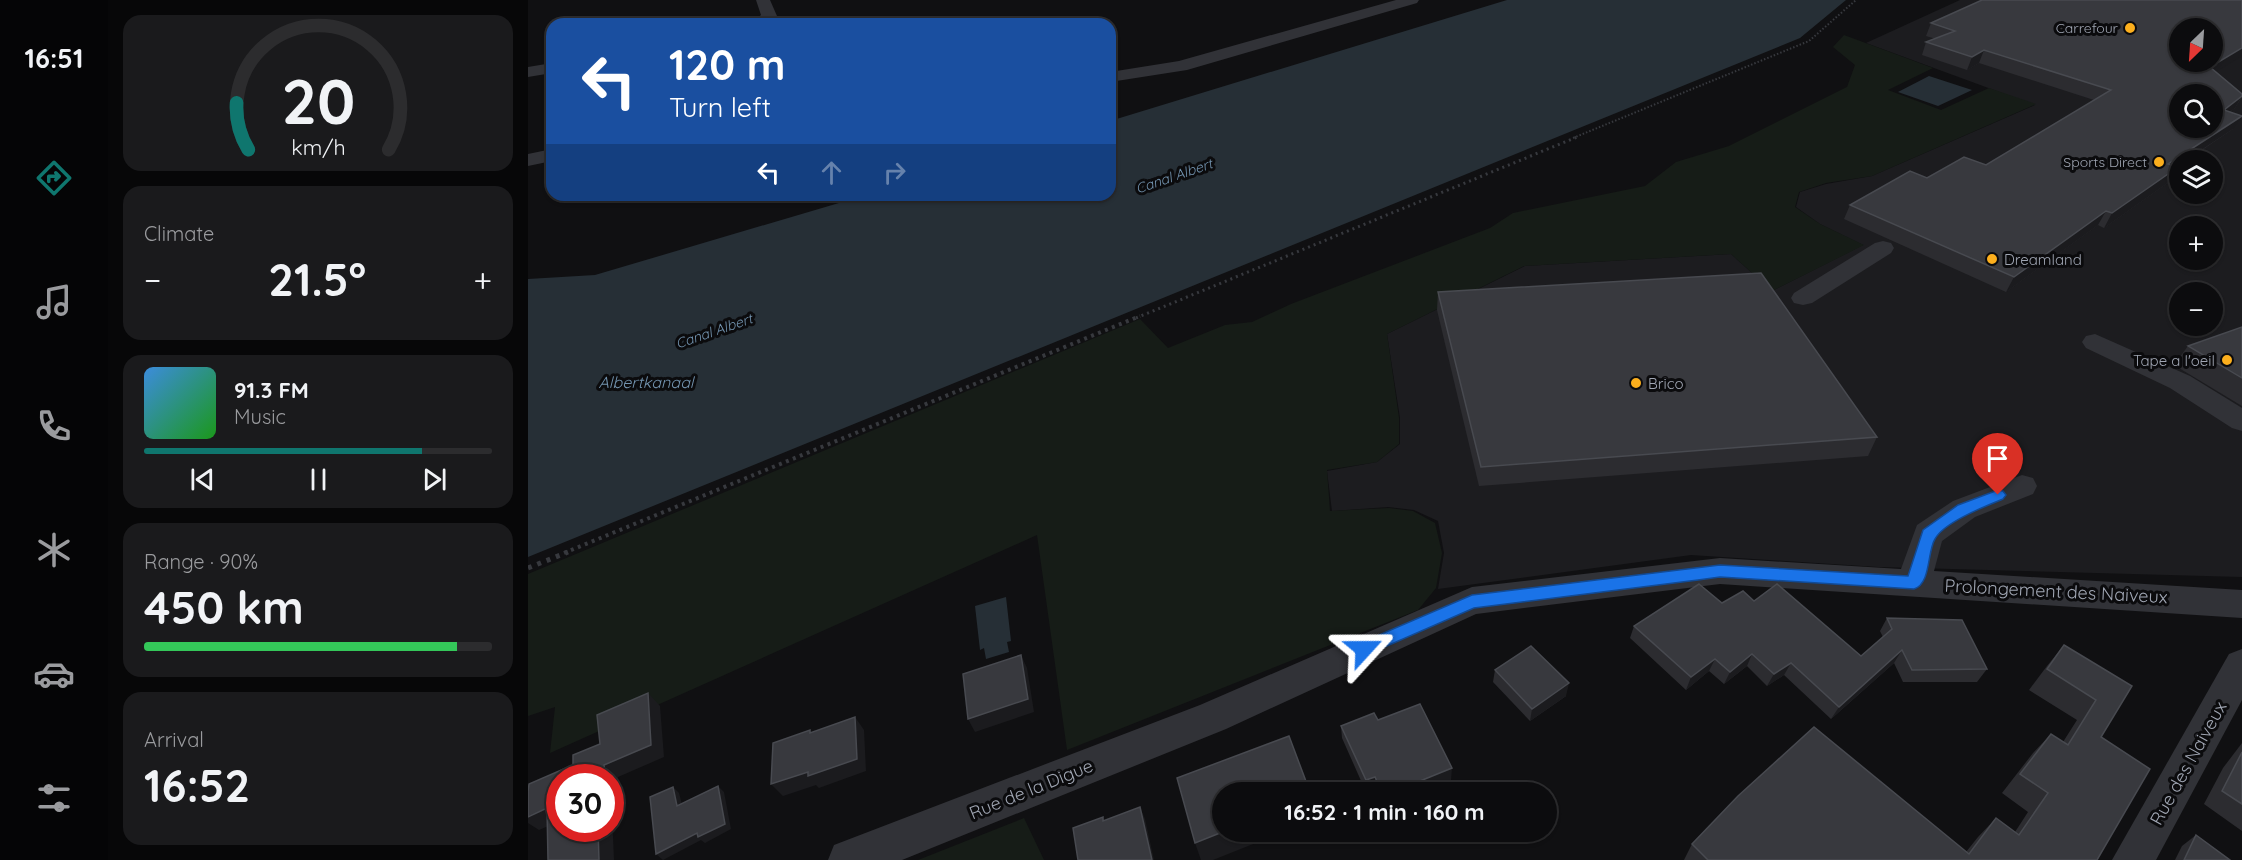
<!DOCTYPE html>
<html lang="en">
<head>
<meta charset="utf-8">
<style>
	body { margin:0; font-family:Quicksand,sans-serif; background:#1a1a1c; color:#f1f3f6; height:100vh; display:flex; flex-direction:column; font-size:22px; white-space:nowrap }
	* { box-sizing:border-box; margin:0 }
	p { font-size:20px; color:#9a9b9e }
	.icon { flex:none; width:33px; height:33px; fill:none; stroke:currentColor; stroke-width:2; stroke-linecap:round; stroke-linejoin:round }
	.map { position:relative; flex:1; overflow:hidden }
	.side { display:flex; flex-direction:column; gap:15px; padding:15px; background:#070708; width:420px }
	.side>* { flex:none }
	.hud { position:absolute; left:18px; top:18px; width:570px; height:183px; border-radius:18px; box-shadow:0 2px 4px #0004,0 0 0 2px #2c2c2e; background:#1a4fa0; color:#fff; overflow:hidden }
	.needle { width:39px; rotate:205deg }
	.fabs { position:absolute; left:1641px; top:18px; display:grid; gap:12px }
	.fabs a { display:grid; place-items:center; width:54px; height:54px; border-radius:50%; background:#0c0c0e; box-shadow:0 2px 4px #0004,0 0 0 2px #2c2c2e; font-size:30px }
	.speed { position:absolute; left:18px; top:764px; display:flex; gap:12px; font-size:30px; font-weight:700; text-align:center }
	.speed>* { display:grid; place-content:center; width:78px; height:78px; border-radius:50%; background:#0c0c0e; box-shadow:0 2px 4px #0004,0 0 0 2px #2c2c2e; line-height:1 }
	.speed .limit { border:9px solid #d22; background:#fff; color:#111 }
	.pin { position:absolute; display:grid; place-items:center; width:51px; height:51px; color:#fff; margin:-62px -26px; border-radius:50% 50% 50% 0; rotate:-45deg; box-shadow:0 0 6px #0007 }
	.pin .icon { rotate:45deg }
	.me { position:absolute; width:66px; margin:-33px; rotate:66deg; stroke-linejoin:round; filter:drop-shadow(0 0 4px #0008) }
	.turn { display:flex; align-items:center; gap:21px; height:126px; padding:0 24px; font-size:27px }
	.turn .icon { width:78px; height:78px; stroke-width:2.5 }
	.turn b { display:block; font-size:42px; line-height:51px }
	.lanes { display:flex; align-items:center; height:57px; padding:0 24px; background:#0003; justify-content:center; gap:30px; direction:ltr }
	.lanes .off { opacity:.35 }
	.big { font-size:45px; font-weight:700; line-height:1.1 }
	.side .tile { flex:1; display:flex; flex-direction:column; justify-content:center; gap:9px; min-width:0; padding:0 21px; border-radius:18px; background:#1a1a1c }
	.side .dial { align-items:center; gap:0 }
	.dial svg { height:156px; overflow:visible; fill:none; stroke:#2c2c2e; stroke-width:7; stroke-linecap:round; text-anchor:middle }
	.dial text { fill:#f1f3f6; stroke:none }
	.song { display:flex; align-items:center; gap:18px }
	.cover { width:72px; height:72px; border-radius:9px; background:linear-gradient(135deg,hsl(210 70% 55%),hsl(120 70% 35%)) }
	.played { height:6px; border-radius:3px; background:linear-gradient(90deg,#0f766e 80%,#2c2c2e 80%) }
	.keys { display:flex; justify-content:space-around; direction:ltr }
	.heat { display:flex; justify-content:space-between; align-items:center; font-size:33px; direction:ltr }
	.charge { height:9px; border-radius:4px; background:linear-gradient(90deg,#34c759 90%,#2c2c2e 0) }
	.trip { position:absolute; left:684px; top:782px; width:345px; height:60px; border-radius:30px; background:#0c0c0e; box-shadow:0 2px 4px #0004,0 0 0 2px #2c2c2e; font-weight:700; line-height:60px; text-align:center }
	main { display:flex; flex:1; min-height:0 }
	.tabs { display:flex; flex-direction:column; width:108px; justify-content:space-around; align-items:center; background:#050506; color:#9a9b9e }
	.tabs .icon { width:42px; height:42px }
	.tabs .active { color:#0f766e }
	.tabs b { font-size:27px; color:#f1f3f6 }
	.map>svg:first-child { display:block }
	.built { fill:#1c1c1f; fill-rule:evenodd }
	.green { fill:#161c17 }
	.water { fill:#262f36 }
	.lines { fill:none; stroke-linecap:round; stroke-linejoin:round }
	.path-far3 { stroke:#37393e; stroke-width:2; stroke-dasharray:1.5 2; stroke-linecap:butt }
	.path-far2 { stroke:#37393e; stroke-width:3; stroke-dasharray:2 4; stroke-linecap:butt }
	.path-far1 { stroke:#37393e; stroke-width:4; stroke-dasharray:3 4.5; stroke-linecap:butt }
	.path { stroke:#37393e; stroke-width:5; stroke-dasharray:4 6; stroke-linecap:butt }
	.minor { fill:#313237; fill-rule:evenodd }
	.wall { fill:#2c2c30 }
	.shaded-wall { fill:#1b1b1e }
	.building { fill:#38393e; stroke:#484a50; stroke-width:1.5; fill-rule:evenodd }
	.route { fill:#1a73e8; stroke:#114b97; stroke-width:1.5 }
	.poi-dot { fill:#fcaf1d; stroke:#0b0b0d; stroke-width:2 }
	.labels { text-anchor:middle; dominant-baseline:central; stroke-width:6; stroke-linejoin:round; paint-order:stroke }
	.far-poi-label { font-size:14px; fill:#a0a6b3; stroke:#0b0b0d; text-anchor:end }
	.far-water-label { font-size:14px; font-style:italic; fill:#7495b1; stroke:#0b0b0d }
	.poi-label { font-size:15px; fill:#a0a6b3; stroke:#0b0b0d; text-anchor:start }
	.water-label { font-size:16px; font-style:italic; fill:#7495b1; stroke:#0b0b0d }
	.near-street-label { font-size:18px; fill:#a0a6b3; stroke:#0b0b0d }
</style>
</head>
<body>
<main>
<nav class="tabs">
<b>16:51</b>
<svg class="icon active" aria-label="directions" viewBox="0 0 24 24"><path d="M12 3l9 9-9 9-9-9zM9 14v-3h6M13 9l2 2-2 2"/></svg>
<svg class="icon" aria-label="music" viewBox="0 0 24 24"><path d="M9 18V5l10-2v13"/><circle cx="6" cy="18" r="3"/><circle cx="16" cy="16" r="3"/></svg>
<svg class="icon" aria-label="phone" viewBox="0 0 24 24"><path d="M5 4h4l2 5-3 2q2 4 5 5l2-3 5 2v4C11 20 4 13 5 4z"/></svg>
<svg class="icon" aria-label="climate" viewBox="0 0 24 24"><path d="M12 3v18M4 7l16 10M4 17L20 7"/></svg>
<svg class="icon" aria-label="car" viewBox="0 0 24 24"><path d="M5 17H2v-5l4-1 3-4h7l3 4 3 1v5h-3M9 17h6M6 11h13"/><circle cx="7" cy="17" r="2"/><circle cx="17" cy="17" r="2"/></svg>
<svg class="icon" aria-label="filters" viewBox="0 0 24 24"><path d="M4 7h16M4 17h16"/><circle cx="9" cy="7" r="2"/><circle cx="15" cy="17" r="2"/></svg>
</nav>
<section class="side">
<div class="tile dial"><svg viewBox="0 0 100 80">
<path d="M14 69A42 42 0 1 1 86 69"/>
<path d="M14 69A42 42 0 0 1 8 45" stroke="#0f766e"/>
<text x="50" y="56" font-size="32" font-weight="700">20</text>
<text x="50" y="72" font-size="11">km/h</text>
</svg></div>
<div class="tile"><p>Climate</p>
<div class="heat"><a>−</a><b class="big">21.5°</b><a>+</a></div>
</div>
<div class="tile">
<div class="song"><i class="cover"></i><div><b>91.3 FM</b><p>Music</p></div></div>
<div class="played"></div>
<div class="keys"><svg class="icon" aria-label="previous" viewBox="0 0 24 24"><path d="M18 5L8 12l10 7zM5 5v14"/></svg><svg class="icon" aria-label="pause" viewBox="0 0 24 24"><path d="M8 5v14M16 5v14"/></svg><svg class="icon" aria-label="next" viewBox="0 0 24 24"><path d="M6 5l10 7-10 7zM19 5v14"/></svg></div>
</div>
<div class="tile"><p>Range · 90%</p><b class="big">450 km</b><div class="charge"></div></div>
<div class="tile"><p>Arrival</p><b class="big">16:52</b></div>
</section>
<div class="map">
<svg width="1714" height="860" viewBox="0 0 1714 860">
	<rect width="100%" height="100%" fill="#101012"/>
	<path class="built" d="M 1432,0 L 1714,0 L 1714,577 L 1350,567 L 1163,555 L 910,589 L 916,553 L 910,521 L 886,510 L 860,507 L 804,511 L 799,471 L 849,462 L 872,444 L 872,418 L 859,334 L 997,266 L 1203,254 L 1244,291 L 1335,245 L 1292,224 L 1268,207 L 1272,192 L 1298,184 L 1344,176 L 1507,105 L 1338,43 ZM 1652,28 L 1684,28 L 1684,62 L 1652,62 ZM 1652,94 L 1684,94 L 1684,128 L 1652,128 ZM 1652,160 L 1684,160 L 1684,194 L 1652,194 ZM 1652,226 L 1684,226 L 1684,260 L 1652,260 ZM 1652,292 L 1684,292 L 1684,326 L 1652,326 Z"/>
	<g class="green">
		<path d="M 1316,35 L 1405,68 L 1360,90 L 1413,110 L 1461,88 L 1508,104 L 1344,176 L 1298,183 L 1271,192 L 1267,207 L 1292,224 L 1336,245 L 1244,291 L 1203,254 L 996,266 L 859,334 L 871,418 L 871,444 L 849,462 L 799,470 L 802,511 L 861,508 L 885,511 L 907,523 L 914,553 L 908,588 L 890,610 L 539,750 L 509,535 L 22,753 L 27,707 L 0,716 L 0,574 L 612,319 L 640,348 L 697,325 L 724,322 L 763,304 L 962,228 L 985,213 L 1117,186 L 1148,162 L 1201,146 L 1319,87 L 1327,65 L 1305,47 Z"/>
		<path d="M 496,818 L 516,860 L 390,860 Z"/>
	</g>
	<g class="water">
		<path d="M 979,0 L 1318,0 L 1272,38 L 0,557 L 0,279 L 67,275 L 338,195 L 582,195 L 582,121 Z"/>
		<path d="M 1401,76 L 1444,90 L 1410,106 L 1370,92 Z"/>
		<path d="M 478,597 L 483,641 L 479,642 L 481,652 L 458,659 L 456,648 L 452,650 L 447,606 Z"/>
	</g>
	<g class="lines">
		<path class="path-far3" d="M 1045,138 L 1281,41 L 1328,0"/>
		<path class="path-far2" d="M 608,318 L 1049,137"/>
		<path class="path-far1" d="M 36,553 L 612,316"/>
		<path class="path" d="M 0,568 L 40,552"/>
		<g class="minor">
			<path d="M 228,0 L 242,0 L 249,16 L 240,24 L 223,24 L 233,15 Z"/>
			<path d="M 868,0 L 891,0 L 889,3 L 659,70 L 582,82 L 582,72 L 651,61 Z"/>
			<path d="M 24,63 L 24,73 L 0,77 L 0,67 Z"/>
			<path d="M 24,149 L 24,161 L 0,166 L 0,154 Z"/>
			<path d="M 1355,241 L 1363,243 L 1366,248 L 1363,253 L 1284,303 L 1275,305 L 1266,303 L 1263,298 L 1266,293 L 1347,243 Z"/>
			<path d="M 1567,334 L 1662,376 L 1714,408 L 1714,431 L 1704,428 L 1642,388 L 1558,348 L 1554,342 L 1558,336 Z"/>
			<path d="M 1494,475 L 1505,478 L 1509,486 L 1505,494 L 1447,517 L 1414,541 L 1406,571 L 1714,590 L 1714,618 L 1192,584 L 948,614 L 698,729 L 374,860 L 300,860 L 306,845 L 672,705 L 944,587 L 1192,558 L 1373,569 L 1389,525 L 1425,501 Z"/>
			<path d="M 1714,649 L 1714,700 L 1628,860 L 1584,860 L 1701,654 Z"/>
		</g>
	</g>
	<g class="wall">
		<path d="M 1403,23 L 1688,72 L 1714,94 L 1714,97 L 1707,108 L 1702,112 L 1705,129 L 1649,167 L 1641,182 L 1576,228 L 1570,225 L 1478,292 L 1316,219 L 1322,205 L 1399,178 L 1458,165 L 1566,100 L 1451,63 L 1439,70 L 1394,55 L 1398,42 L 1408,39 L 1398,36 Z"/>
		<path d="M 910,292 L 1349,437 L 1340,456 L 951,486 L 909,310 Z"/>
		<path d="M 1714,327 L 1714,406 L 1646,365 L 1660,346 Z"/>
		<path d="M 1194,603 L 1333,656 L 1355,637 L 1352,631 L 1359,618 L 1459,669 L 1449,682 L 1375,682 L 1366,663 L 1303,719 L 1256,675 L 1239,686 L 1219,666 L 1196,684 L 1181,671 L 1158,690 L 1102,638 L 1106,626 Z"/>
		<path d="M 1536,645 L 1604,686 L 1573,737 L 1569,860 L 1156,860 L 1164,844 L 1438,852 L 1450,837 L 1468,818 L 1487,832 L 1500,812 L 1474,793 L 1505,753 L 1523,734 L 1535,742 L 1549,720 L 1501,690 L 1519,666 Z"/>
		<path d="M 967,670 L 1038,696 L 1002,721 L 965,682 Z"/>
		<path d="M 850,720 L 923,780 L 893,792 L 849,792 L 848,789 L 838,792 L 814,738 L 813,726 Z"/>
		<path d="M 1714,743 L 1714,831 L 1676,804 L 1695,768 Z"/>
		<path d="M 1668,835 L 1702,860 L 1647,860 L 1654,846 Z"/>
	</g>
	<g class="shaded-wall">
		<path d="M 1714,48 L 1714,56 L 1675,80 L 1682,67 Z"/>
		<path d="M 1456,50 L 1451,63 L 1439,70 L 1444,57 Z"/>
		<path d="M 1714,96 L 1707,108 L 1687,123 L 1696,110 Z"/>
		<path d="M 1714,116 L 1705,129 L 1658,160 L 1652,160 L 1652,165 L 1632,178 L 1640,164 Z"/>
		<path d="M 1650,167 L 1641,182 L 1576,228 L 1584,213 Z"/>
		<path d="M 1578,211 L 1570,225 L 1478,292 L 1486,277 Z"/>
		<path d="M 1374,650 L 1366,663 L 1303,719 L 1311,707 Z"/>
		<path d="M 1224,654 L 1219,666 L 1196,684 L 1202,672 Z"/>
		<path d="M 493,655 L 499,668 L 506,712 L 447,732 L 440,719 Z"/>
		<path d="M 1187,659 L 1181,671 L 1158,690 L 1163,677 Z"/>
		<path d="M 1263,663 L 1256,675 L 1239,686 L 1246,674 Z"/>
		<path d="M 1041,683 L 1038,696 L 1002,721 L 1004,709 Z"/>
		<path d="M 120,693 L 132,706 L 136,757 L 90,777 L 91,786 L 83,790 L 86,860 L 71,860 L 70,828 L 82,828 L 82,777 L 71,777 L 76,765 Z"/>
		<path d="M 327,717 L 336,730 L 338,771 L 291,788 L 288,785 L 255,796 L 243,784 Z"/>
		<path d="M 924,768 L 923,780 L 893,792 L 865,792 Z"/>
		<path d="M 847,777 L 848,789 L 838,792 L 838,780 Z"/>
		<path d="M 190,786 L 196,792 L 203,829 L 177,843 L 173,840 L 135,860 L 128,854 L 169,833 Z"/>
		<path d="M 145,787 L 151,793 L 156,812 L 149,806 Z"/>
		<path d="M 612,807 L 617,819 L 626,860 L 624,860 Z"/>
		<path d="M 19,808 L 32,821 L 11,830 L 0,823 L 0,817 Z"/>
		<path d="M 697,831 L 744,831 L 745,836 L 685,860 L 673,860 L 667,843 Z"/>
		<path d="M 745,831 L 777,831 L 747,843 Z"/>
	</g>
	<g class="building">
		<path d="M 1454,0 L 1714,0 L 1714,48 L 1682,67 L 1714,94 L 1714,96 L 1696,110 L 1714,116 L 1640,164 L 1650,167 L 1584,213 L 1578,211 L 1486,277 L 1322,205 L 1382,171 L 1399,178 L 1436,157 L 1458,165 L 1583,90 L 1456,50 L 1444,57 L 1398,42 L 1427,31 L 1403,23 ZM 1652,28 L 1684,28 L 1684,62 L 1652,62 ZM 1652,94 L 1684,94 L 1684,128 L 1652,128 Z"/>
		<path d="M 1233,273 L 1349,437 L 953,467 L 910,292 Z"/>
		<path d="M 1714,327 L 1714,378 L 1660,346 Z"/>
		<path d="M 1171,584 L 1194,603 L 1215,591 L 1226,601 L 1249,584 L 1333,656 L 1364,629 L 1359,618 L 1434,620 L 1459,669 L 1384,670 L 1374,650 L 1311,707 L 1263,663 L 1246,674 L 1224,654 L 1202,672 L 1187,659 L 1163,677 L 1106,626 Z"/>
		<path d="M 1536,645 L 1604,686 L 1573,737 L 1622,769 L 1569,860 L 1180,860 L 1164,844 L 1210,796 L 1286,727 L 1441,854 L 1468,818 L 1491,835 L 1520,793 L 1492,774 L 1523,734 L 1540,745 L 1568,700 L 1519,669 Z"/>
		<path d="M 1003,646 L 1041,683 L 1004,709 L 967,670 Z"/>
		<path d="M 493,655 L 500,699 L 440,719 L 435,674 Z"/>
		<path d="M 120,693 L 123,745 L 76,765 L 77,774 L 71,777 L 32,777 L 32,828 L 70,828 L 71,860 L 20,860 L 19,808 L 0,817 L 0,792 L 1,784 L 45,765 L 45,755 L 72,744 L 69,715 Z"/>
		<path d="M 892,704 L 924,768 L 865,792 L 854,792 L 847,777 L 838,780 L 813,726 L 846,713 L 850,720 Z"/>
		<path d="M 327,717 L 329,759 L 280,776 L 280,772 L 243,784 L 245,743 L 282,730 L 282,733 Z"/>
		<path d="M 761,736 L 782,792 L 694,792 L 694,831 L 697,831 L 667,843 L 649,778 Z"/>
		<path d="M 1714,752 L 1714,804 L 1694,791 Z"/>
		<path d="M 190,786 L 197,824 L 170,837 L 169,833 L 128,854 L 122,797 L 145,787 L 149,806 Z"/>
		<path d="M 612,807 L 624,860 L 550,860 L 545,828 L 575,817 L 575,821 Z"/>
		<path d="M 1668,835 L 1702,860 L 1656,860 Z"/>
	</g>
	<path class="route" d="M 1470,490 L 1475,491 L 1478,495 L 1475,499 C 1458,506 1416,522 1407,539 C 1399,552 1403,584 1386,589 L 1192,577 L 1170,580 L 946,608 L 836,656 L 830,654 L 827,649 L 830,644 L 944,595 L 1192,565 L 1380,576 L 1395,530 L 1430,505 Z"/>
	<g class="poi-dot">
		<circle cx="1602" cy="28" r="6"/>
		<circle cx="1631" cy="162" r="6"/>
		<circle cx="1464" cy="259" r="6"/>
		<circle cx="1699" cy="360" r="6"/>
		<circle cx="1108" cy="383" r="6"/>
	</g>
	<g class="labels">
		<g class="far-poi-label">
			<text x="1590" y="28">Carrefour</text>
			<text x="1619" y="162">Sports Direct</text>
		</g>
		<g class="far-water-label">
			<text transform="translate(646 176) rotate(-19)">Canal Albert</text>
			<text transform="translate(186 331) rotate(-19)">Canal Albert</text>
		</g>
		<g class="poi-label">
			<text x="1476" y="259">Dreamland</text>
			<text x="1687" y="360" text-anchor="end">Tape a l'oeil</text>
			<text x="1120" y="383">Brico</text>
		</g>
		<g class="water-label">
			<text x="118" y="382">Albertkanaal</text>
		</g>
		<g class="near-street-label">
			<text transform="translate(1528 591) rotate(3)">Prolongement des Naiveux</text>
			<text transform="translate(1660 763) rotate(-61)">Rue des Naiveux</text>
			<text transform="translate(503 789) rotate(-22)">Rue de la Digue</text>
		</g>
	</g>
</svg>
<div class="fabs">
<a><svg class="needle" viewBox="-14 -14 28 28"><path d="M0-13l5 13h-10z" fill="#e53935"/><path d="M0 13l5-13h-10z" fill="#9a9b9e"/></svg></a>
<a><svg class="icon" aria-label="search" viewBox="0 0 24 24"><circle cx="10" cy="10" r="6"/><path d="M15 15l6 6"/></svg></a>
<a><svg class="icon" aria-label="layers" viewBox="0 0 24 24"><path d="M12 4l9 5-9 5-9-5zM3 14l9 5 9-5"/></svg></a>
<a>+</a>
<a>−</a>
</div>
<div class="speed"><div class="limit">30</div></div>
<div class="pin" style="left:1470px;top:495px;background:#d93025"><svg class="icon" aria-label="arrive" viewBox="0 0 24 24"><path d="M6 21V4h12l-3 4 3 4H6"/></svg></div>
<svg class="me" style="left:836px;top:649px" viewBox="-20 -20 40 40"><path d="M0-17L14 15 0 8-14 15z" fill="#1a73e8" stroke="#fff" stroke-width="4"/></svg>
<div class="trip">16:52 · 1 min · 160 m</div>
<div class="hud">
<div class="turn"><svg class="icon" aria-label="left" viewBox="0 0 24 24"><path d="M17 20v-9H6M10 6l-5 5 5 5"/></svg><div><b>120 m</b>Turn left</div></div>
<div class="lanes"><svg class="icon" aria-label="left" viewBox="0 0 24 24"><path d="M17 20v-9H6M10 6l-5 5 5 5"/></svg><svg class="icon off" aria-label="ahead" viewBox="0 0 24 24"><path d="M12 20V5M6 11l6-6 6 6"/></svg><svg class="icon off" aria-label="right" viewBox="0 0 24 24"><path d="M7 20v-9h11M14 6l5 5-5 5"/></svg></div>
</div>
</div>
</main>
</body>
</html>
